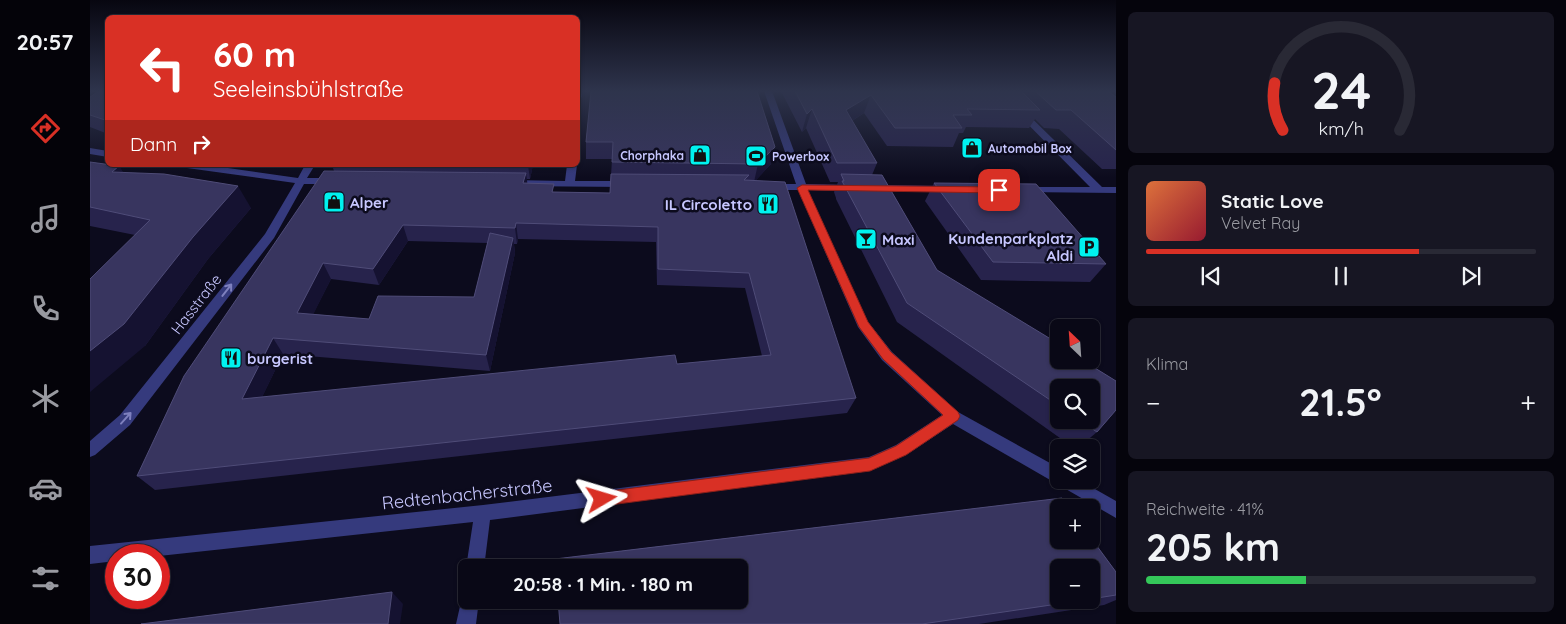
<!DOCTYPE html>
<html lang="de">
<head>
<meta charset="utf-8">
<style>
	body { margin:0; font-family:Quicksand,sans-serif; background:#171623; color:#f1f3f6; height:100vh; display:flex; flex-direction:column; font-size:19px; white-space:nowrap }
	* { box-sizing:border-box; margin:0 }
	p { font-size:16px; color:#999aa1 }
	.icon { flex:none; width:28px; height:28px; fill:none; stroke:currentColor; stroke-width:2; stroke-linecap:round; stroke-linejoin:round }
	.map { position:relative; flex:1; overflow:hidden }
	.drawer { display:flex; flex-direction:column; gap:12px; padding:12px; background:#05040c; width:450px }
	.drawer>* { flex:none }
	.banner { position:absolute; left:15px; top:15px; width:475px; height:152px; border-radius:8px; box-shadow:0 1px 4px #0004,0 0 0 1px #292935; background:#d93025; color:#fff; overflow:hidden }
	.needle { width:32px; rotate:335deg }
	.tools { position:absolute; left:960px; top:319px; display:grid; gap:10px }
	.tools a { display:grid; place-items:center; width:50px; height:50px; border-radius:8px; background:#090816; box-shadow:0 1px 4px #0004,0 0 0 1px #292935; font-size:25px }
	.speed { position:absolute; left:15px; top:544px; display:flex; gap:10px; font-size:25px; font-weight:700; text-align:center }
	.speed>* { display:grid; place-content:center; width:65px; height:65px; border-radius:50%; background:#090816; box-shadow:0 1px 4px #0004,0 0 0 1px #292935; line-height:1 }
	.speed .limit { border:8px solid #d22; background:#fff; color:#111 }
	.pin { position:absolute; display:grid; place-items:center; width:42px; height:42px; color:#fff; margin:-21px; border-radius:10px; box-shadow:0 2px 8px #0006 }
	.me { position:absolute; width:55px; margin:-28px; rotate:83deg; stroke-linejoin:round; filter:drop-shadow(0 0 4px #0008) }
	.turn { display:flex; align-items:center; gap:18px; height:105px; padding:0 25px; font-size:22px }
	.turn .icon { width:65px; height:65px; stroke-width:2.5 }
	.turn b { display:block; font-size:35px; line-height:42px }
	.then { display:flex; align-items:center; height:48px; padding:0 25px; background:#0003; gap:10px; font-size:19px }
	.big { font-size:38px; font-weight:800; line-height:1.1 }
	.drawer .card { flex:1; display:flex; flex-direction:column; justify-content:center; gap:8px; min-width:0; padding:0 18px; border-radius:8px; background:#171623 }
	.drawer .dial { align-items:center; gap:0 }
	.dial svg { height:130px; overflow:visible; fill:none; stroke:#292935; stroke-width:7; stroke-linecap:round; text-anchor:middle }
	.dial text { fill:#f1f3f6; stroke:none }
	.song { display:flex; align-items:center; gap:15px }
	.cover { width:60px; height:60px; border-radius:8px; background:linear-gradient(135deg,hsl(20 70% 55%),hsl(350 70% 35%)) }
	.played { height:5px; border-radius:2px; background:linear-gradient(90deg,#d93025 70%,#292935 70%) }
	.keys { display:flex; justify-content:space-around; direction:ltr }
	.heat { display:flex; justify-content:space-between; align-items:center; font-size:28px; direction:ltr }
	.charge { height:8px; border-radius:4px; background:linear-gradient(90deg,#34c759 41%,#292935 0) }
	.trip { position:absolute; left:368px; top:559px; width:290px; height:50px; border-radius:8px; background:#090816; box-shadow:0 1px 4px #0004,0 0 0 1px #292935; font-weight:800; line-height:50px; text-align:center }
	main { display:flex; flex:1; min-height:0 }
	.menu { display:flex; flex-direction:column; width:90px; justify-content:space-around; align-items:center; background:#040309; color:#999aa1 }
	.menu .icon { width:35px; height:35px }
	.menu .current { color:#d93025 }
	.menu b { font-size:22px; color:#f1f3f6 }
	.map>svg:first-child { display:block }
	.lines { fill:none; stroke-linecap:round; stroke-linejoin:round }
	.minor { fill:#353a7d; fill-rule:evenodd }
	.wall { fill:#27234c; fill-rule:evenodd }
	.shaded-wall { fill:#151231 }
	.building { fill:#38355f; stroke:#4f4c78; fill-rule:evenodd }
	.oneway { stroke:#7e80be }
	.route { fill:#d93025; stroke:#8d1f18 }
	.labels { text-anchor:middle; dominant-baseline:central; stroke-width:5; stroke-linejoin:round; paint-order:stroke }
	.far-poi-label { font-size:12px; font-weight:bold; fill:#c7c7ff; stroke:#0c0b1d; text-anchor:start }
	.poi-label { font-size:15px; font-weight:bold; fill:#c7c7ff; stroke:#0c0b1d; text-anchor:start }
	.street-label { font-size:15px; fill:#c7c7ff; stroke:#0c0b1d }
	.near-street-label { font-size:18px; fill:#c7c7ff; stroke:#0c0b1d }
</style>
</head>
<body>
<main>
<nav class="menu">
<b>20:57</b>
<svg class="icon current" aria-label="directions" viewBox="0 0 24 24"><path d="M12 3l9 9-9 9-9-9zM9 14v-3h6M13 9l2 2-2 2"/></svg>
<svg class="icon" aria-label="music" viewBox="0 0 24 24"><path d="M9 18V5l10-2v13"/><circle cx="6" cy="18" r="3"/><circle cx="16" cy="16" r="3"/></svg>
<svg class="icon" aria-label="phone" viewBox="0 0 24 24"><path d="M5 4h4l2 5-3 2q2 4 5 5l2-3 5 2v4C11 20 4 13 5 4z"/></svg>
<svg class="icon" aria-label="climate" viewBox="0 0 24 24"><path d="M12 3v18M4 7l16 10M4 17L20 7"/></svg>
<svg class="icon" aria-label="car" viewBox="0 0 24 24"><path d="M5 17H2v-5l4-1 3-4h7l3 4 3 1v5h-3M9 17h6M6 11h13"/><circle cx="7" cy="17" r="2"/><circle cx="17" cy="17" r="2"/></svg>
<svg class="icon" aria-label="filters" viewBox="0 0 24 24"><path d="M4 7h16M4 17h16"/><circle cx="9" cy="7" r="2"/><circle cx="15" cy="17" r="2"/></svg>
</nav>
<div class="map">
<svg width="1026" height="624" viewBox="0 0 1026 624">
	<rect width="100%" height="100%" fill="#0c0b1d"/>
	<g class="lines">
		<g class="minor">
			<path d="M 488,91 L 492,91 L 492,97 L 488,99 Z"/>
			<path d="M 674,91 L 682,91 L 716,184 L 763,185 L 768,188 L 763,191 L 718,190 L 778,322 L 802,352 L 868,412 L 969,468 L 969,480 L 989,480 L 1026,501 L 1026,518 L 863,424 L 816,455 L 780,471 L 400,520 L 394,568 L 376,568 L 383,522 L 69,556 L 26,555 L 26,561 L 0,564 L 0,546 L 393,505 L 779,457 L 806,445 L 852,415 L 792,360 L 768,327 L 708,190 L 681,190 L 676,187 L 681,184 L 706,184 Z"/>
			<path d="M 905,91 L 914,91 L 1012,187 L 1026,187 L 1026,193 L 932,192 L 931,190 L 936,187 L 1000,187 Z"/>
			<path d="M 0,148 L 18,151 L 18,157 L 0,154 Z"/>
			<path d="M 92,165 L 117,165 L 208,178 L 215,165 L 225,165 L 217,178 L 243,178 L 248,181 L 243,184 L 214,184 L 184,238 L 40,425 L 5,455 L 0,457 L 0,441 L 30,415 L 175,234 L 205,183 L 97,168 Z"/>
			<path d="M 477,165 L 487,165 L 485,181 L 536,181 L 541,184 L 536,187 L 421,186 L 416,183 L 421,180 L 475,181 Z"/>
			<path d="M 783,185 L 858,186 L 863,189 L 858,192 L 779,190 L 778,188 Z"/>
			<path d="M 376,592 L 376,600 L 389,600 L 386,624 L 366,624 L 373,593 Z"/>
		</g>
	</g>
	<g class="wall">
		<path d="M 18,91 L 18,134 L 0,127 L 0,97 Z"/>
		<path d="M 501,91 L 681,164 L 665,181 L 766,398 L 757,413 L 65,490 L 47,476 L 244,171 L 242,165 L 443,165 L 440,179 L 436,179 L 437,183 L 464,192 L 520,193 L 522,159 L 496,159 L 496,142 ZM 428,239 L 566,242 L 567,285 L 655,288 L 672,356 L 587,364 L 172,397 L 193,354 L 400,371 L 425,253 L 424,244 L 427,244 ZM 318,241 L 398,243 L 384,297 L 279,319 L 223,314 L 241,279 L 289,285 Z"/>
		<path d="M 691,91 L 1018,91 L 1026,97 L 1026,169 L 1012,169 L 969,129 L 954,128 L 945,119 L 939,128 L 876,127 L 873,133 L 869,133 L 863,147 L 797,146 L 774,113 L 762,121 L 787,163 L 782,175 L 792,175 L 847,270 L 969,344 L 969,360 L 992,360 L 1026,381 L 1026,410 L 1007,432 L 988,448 L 984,448 L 807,322 L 746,199 L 746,198 L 744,192 L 748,182 L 740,182 L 716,128 L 712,132 ZM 969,388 L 1001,388 L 1001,420 L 969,420 Z"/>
		<path d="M 0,162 L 29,166 L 33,173 L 161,208 L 118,259 L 55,346 L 45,235 L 0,226 Z"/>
		<path d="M 844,183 L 1016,264 L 1000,282 L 891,280 L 835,201 Z"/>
		<path d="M 972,498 L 979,508 L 969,508 L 969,540 L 1001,540 L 1001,538 L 1026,572 L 1026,600 L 1014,605 L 889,624 L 470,624 L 468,600 L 649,600 L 649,568 L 466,568 L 465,559 ZM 969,568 L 1001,568 L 1001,600 L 969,600 Z"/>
	</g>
	<g class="shaded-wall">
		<path d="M 781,95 L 774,113 L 750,128 L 756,110 Z"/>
		<path d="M 722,109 L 716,128 L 712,132 L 717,114 Z"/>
		<path d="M 685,147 L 681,164 L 664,182 L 668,164 Z"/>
		<path d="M 438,165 L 443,165 L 440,179 Z"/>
		<path d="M 29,166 L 44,188 L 22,172 Z"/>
		<path d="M 436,173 L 438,188 L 433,183 Z"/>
		<path d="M 148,186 L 161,208 L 118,259 L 55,346 L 0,392 L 0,351 Z"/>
		<path d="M 426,223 L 428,239 L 427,244 L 425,228 Z"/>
		<path d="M 313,225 L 318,241 L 289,285 L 283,269 Z"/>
		<path d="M 423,238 L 425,253 L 400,371 L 396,355 Z"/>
		<path d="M 233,263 L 241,279 L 216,329 L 207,313 Z"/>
		<path d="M 183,338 L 193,354 L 164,414 L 152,399 Z"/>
		<path d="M 302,592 L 313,604 L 310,624 L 298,624 Z"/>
	</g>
	<g class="building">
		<path d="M 9,91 L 18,91 L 18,121 L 0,115 L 0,97 Z"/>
		<path d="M 501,91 L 667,91 L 685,147 L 668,164 L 522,162 L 523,142 L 496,142 Z"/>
		<path d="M 705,91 L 931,91 L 950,110 L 877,109 L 882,115 L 863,115 L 872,128 L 805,128 L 781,95 L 756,110 L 787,163 L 747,163 L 722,109 L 717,114 Z"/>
		<path d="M 945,91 L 1018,91 L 1026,97 L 1026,150 L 981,110 L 966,110 Z"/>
		<path d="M 0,162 L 29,166 L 22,172 L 74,174 L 148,186 L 103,237 L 34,324 L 0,351 L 0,279 L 60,220 L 0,207 Z"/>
		<path d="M 234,171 L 436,173 L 433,183 L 464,184 L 462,192 L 520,193 L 521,174 L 659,175 L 654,180 L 695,182 L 766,398 L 47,476 L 94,376 ZM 426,223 L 568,227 L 568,269 L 659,273 L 681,355 L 587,364 L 585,355 L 152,399 L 183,338 L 396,355 L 423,238 L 400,233 L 384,297 L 288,296 L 279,319 L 207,313 L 233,263 L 283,269 L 313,225 L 425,228 Z"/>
		<path d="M 751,174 L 792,175 L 847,270 L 969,344 L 969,360 L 992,360 L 1026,381 L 1026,410 L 1007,432 L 989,420 L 1001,420 L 1001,388 L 969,388 L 969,406 L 817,303 L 752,181 L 754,181 Z"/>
		<path d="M 844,183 L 946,184 L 1016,264 L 903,262 Z"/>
		<path d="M 972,498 L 979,508 L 969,508 L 969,540 L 1001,540 L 1001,538 L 1026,572 L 1026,595 L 1001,599 L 1001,568 L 969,568 L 969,600 L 995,600 L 832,624 L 470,624 L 468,600 L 649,600 L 649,568 L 466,568 L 465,559 Z"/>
		<path d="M 302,592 L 298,624 L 51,624 Z"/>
	</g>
	<defs><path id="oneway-shaft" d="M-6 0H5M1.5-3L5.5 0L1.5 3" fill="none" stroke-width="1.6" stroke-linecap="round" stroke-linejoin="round" transform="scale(1.25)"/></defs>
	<g class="oneway">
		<use href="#oneway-shaft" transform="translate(137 290) rotate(-52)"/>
		<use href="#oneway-shaft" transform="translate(36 418) rotate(-48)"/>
	</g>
	<linearGradient id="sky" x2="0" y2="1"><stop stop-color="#070610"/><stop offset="0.51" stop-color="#2e344c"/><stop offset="1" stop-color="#2e344c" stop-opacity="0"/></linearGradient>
	<rect width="1026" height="178" fill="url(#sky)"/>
	<path class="route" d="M 712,185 L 909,187 L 914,190 L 909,193 L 718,190 L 778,322 L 801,352 L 868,412 L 870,416 L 868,420 L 816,455 L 780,471 L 512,506 L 506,504 L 504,499 L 506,494 L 512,492 L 779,458 L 806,446 L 853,415 L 793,359 L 769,327 L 707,188 Z"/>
	<defs>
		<g id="shop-square" transform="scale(1.125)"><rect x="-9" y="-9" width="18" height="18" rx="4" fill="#00f2ef" stroke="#0c0b1d"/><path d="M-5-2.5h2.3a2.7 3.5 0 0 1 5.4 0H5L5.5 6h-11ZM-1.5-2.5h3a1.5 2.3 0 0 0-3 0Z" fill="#111"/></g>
		<g id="stadium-square" transform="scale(1.125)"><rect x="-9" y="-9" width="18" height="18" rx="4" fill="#00f2ef" stroke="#0c0b1d"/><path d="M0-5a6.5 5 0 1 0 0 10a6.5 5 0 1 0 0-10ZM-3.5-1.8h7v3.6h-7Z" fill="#111"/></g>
		<g id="restaurant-square" transform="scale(1.125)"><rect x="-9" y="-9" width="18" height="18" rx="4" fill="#00f2ef" stroke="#0c0b1d"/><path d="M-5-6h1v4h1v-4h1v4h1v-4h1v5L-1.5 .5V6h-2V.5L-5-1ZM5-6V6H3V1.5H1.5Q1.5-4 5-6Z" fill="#111"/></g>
		<g id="bar-square" transform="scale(1.125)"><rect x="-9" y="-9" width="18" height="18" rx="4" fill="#00f2ef" stroke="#0c0b1d"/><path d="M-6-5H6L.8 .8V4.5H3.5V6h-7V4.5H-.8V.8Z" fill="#111"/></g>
		<g id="parking-square" transform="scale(1.125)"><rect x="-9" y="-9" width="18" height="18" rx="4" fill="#00f2ef" stroke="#0c0b1d"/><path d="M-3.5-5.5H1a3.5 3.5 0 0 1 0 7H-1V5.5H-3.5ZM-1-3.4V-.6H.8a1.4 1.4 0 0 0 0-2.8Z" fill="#111"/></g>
	</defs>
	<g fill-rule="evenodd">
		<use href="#shop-square" x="882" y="148"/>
		<use href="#shop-square" x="610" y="155"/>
		<use href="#stadium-square" x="666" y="156"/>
		<use href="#shop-square" x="244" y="202"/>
		<use href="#restaurant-square" x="678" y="204"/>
		<use href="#bar-square" x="776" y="239"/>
		<use href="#parking-square" x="999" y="247"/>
		<use href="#restaurant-square" x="141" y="358"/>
	</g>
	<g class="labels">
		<g class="far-poi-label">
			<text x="898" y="148">Automobil Box</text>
			<text x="594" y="155" text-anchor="end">Chorphaka</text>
			<text x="682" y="156">Powerbox</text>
		</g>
		<g class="poi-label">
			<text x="260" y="202">Alper</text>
			<text x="662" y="204" text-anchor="end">IL Circoletto</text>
			<text x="983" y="238" text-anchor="end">Kundenparkplatz<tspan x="983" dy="17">Aldi</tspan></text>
			<text x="792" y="239">Maxi</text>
			<text x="157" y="358">burgerist</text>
		</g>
		<g class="street-label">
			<text transform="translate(106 304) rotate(-52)">Hasstraße</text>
		</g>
		<g class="near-street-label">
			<text transform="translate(377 494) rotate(-6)">Redtenbacherstraße</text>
		</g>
	</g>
</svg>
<div class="tools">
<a><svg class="needle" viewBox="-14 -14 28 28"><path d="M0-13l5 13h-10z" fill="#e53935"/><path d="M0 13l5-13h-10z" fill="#999aa1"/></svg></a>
<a><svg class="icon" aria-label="search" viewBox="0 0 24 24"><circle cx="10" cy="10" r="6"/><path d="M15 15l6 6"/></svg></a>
<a><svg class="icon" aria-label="layers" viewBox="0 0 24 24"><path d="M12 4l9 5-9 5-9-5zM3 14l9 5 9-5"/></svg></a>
<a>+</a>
<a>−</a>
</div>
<div class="speed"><div class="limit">30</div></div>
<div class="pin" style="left:909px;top:190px;background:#d93025"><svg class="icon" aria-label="arrive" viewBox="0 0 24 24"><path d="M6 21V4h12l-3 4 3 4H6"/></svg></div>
<svg class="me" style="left:512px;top:499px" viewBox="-20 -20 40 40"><path d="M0-17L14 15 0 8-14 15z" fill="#d93025" stroke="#fff" stroke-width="4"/></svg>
<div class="trip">20:58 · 1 Min. · 180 m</div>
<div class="banner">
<div class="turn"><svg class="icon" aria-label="left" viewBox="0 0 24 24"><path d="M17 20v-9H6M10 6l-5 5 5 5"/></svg><div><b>60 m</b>Seeleinsbühlstraße</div></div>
<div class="then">Dann<svg class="icon" aria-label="right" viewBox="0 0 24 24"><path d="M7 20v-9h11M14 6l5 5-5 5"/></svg></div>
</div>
</div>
<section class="drawer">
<div class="card dial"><svg viewBox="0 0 100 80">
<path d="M14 69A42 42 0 1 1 86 69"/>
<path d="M14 69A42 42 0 0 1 9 40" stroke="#d93025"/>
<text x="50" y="56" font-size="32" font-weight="700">24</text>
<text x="50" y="72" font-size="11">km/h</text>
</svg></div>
<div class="card">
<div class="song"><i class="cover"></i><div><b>Static Love</b><p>Velvet Ray</p></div></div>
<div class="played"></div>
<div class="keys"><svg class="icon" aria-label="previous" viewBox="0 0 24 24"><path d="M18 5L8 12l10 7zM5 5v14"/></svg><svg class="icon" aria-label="pause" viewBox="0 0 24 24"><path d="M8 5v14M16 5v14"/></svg><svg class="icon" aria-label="next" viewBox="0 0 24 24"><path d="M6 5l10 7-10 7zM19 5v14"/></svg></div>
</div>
<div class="card"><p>Klima</p>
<div class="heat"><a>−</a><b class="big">21.5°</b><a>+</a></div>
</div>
<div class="card"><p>Reichweite · 41%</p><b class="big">205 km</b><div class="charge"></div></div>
</section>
</main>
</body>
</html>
